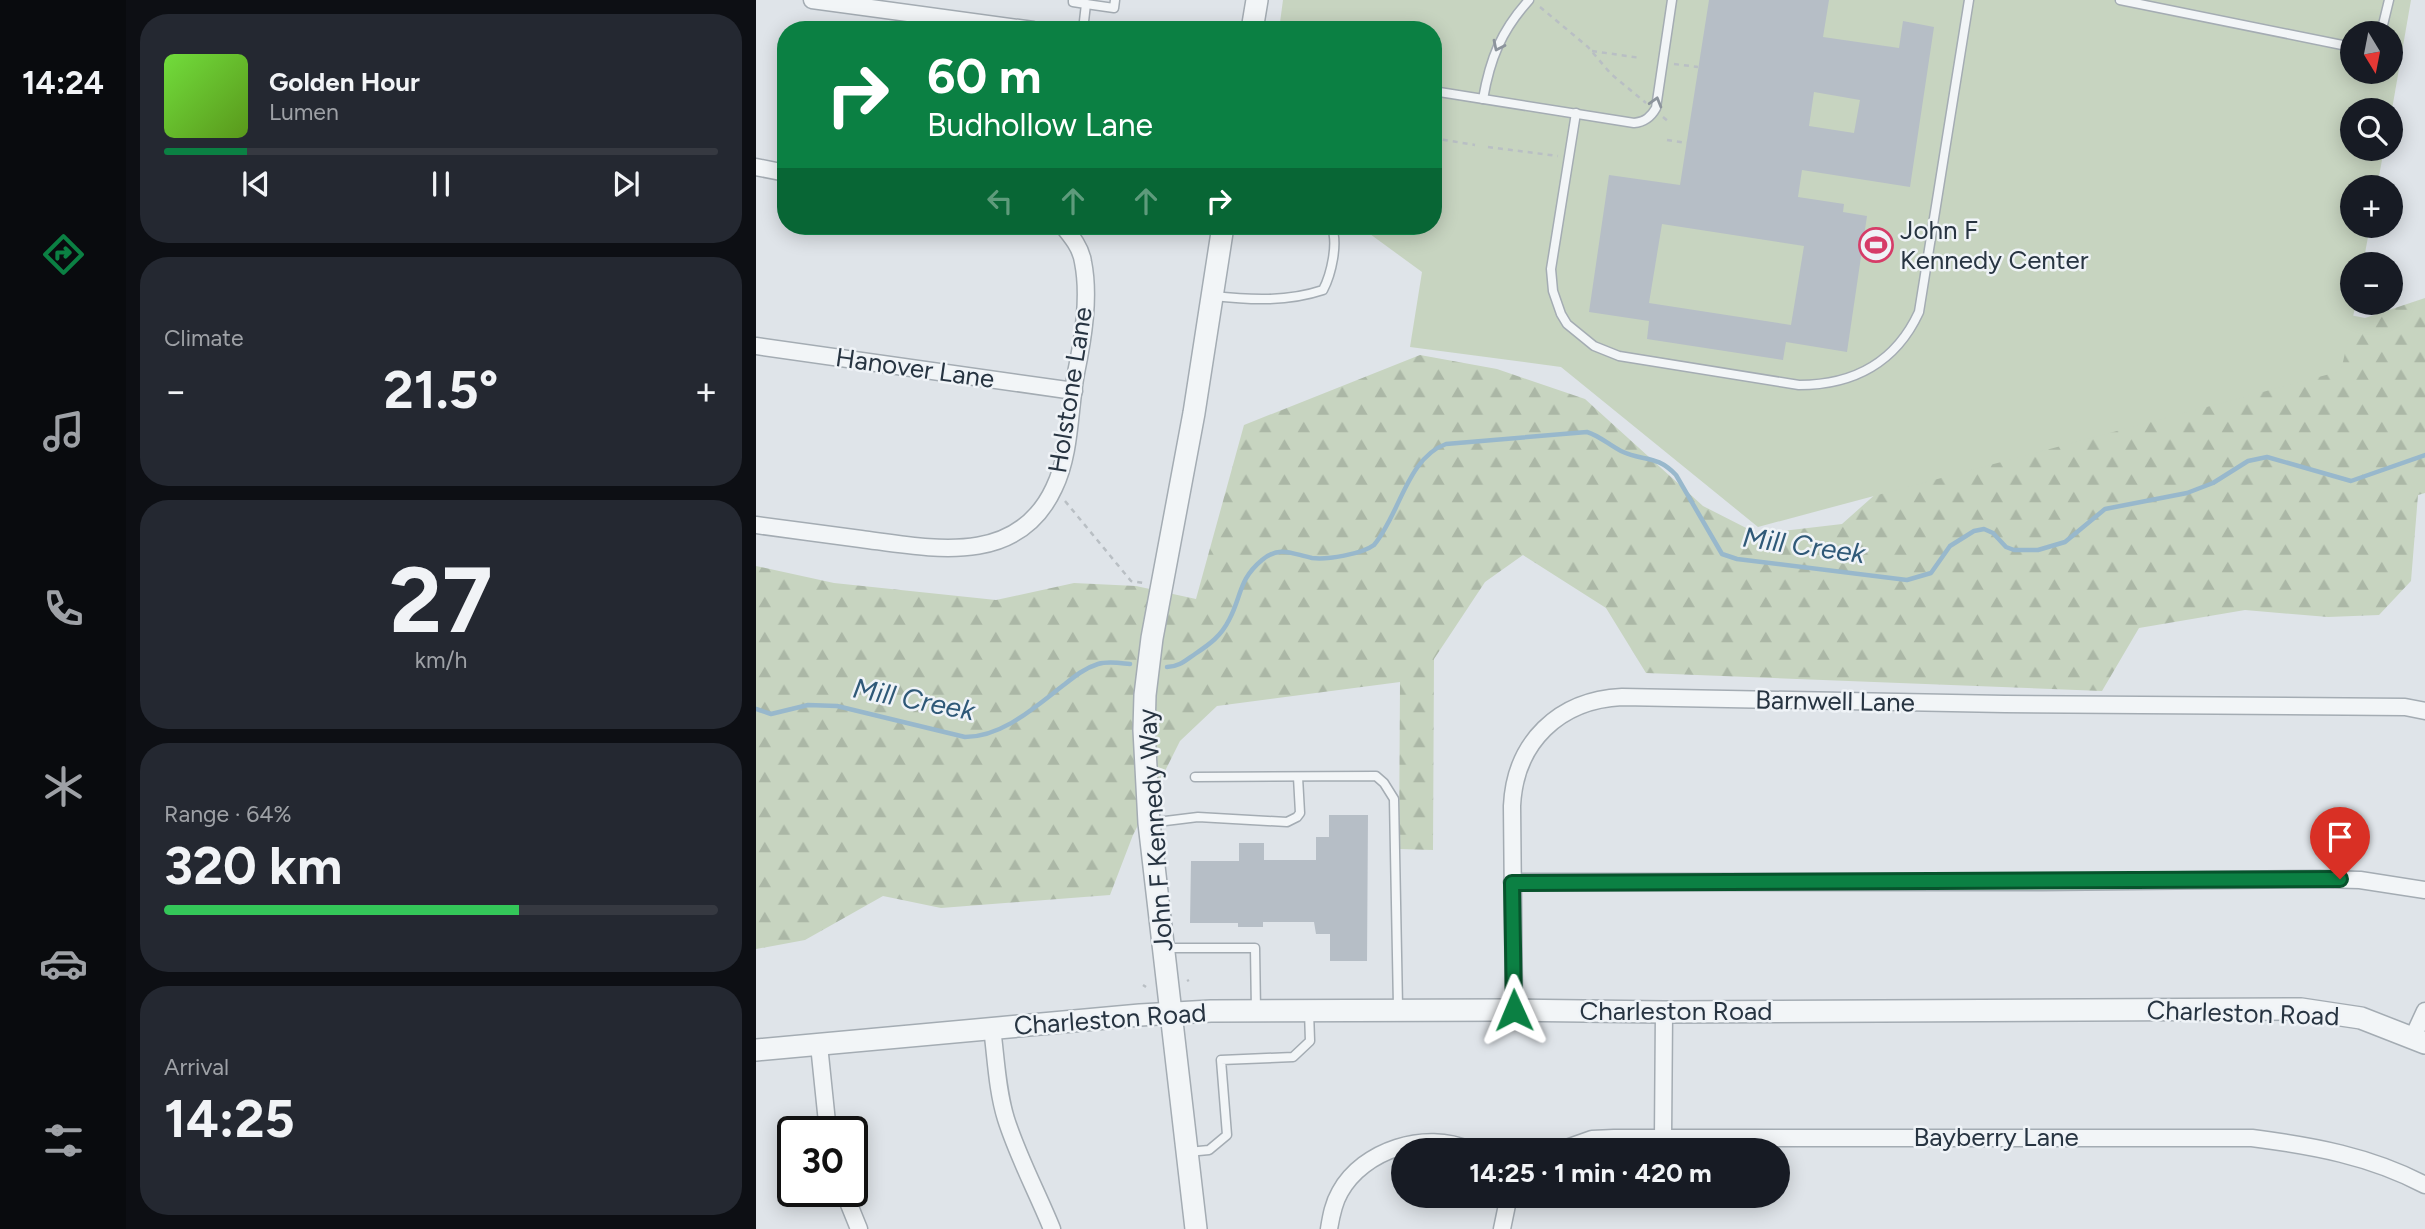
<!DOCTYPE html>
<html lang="en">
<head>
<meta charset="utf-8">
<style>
	body { margin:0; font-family:Figtree,sans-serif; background:#242831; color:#f1f3f6; height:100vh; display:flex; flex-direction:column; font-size:26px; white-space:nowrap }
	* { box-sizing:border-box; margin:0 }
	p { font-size:23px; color:#9ea1a6 }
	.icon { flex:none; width:38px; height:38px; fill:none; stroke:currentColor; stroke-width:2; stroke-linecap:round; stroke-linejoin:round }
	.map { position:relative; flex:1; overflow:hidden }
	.details { display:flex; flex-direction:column; gap:14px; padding:14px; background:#0d0f14; width:630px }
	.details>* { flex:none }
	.top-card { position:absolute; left:21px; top:21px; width:665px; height:214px; border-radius:28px; box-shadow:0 4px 18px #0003; background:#0b8043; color:#fff; overflow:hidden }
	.needle { width:46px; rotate:170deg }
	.tools { position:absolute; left:1584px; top:21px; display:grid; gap:14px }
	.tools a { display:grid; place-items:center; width:63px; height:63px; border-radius:50%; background:#171b24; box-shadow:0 4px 18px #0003; font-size:35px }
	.speed { position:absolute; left:21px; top:1116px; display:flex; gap:14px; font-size:35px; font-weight:700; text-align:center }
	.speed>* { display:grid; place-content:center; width:91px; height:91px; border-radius:50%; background:#171b24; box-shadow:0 4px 18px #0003; line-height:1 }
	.speed .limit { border:4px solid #111; border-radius:10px; background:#fff; color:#111 }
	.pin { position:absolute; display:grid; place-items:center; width:60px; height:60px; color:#fff; margin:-72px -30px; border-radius:50% 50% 50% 0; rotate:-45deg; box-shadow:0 0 7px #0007 }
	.pin .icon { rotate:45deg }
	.me { position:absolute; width:77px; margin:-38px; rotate:359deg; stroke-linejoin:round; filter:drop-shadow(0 0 5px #0008) }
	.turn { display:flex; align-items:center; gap:24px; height:147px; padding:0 35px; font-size:32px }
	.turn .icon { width:91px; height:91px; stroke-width:2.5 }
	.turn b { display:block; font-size:49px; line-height:60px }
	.lanes { display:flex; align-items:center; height:66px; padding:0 35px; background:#0003; justify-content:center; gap:35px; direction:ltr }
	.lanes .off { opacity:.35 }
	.big { font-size:52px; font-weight:700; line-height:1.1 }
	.details .tile { flex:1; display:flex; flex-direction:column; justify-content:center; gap:10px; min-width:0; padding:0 24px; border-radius:28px; background:#242831 }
	.details .dial { align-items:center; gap:0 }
	.dial b { font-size:91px; line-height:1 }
	.song { display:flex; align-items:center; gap:21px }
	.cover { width:84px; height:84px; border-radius:10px; background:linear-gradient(135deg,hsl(100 70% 55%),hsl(90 70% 35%)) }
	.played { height:7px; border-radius:4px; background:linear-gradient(90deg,#0b8043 15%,#363941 15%) }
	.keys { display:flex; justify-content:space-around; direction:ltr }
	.heat { display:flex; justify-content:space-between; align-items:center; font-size:38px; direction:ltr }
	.charge { height:10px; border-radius:5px; background:linear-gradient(90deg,#34c759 64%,#363941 0) }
	.trip { position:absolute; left:635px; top:1138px; width:399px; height:70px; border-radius:35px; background:#171b24; box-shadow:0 4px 18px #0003; font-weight:700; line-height:70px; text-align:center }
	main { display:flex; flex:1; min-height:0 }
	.menu { display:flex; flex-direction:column; width:126px; justify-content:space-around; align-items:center; background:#090b0e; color:#9ea1a6 }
	.menu .icon { width:49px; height:49px }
	.menu .current { color:#0b8043 }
	.menu b { font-size:32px; color:#f1f3f6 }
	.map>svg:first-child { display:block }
	.forest { fill:url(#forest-firs) }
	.garden { fill:#c7d4c0; fill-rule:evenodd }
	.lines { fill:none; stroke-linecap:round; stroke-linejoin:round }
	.stream { stroke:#98b8cc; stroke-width:4.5 }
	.building { fill:#b6bec6; fill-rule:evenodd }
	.service-casing { stroke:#a4acb3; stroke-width:11 }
	.minor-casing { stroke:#a4acb3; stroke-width:19 }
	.tertiary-casing { stroke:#a4acb3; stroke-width:24 }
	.path { stroke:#b9bfc4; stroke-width:2.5; stroke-dasharray:5 5; stroke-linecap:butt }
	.service { stroke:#f2f5f7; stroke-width:8 }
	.minor { stroke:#f2f5f7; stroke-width:16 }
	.tertiary { stroke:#f2f5f7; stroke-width:21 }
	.oneway { stroke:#8c949c }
	.route-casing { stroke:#07532c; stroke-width:18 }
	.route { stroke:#0b8043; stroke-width:12 }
	.labels { text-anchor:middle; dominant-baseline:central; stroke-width:5; stroke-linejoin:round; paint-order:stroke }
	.poi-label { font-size:26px; fill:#273441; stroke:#eff3f7; text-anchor:start }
	.street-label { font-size:26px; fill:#273441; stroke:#eff3f7 }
	.water-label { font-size:28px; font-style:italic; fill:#2f5978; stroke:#eff3f7 }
</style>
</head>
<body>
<main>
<nav class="menu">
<b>14:24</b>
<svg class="icon current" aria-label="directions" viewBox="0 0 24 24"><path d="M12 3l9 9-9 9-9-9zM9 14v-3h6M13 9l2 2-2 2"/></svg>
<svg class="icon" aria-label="music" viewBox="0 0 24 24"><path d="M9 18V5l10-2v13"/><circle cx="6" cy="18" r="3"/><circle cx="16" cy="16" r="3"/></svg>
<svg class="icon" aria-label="phone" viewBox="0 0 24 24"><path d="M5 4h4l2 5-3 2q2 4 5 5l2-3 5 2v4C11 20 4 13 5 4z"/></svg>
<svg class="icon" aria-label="climate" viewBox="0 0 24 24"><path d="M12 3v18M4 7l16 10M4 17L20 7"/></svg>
<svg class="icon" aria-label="car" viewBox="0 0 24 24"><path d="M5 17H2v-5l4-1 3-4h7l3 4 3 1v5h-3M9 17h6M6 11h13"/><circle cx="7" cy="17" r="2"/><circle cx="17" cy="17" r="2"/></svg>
<svg class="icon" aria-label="filters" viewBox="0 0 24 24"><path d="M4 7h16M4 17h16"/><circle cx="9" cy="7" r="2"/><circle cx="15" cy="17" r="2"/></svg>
</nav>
<section class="details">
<div class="tile">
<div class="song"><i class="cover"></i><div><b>Golden Hour</b><p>Lumen</p></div></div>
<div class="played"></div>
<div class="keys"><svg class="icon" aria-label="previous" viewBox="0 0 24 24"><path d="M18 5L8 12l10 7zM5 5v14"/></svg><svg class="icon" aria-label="pause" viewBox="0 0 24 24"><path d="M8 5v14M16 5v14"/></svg><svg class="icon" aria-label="next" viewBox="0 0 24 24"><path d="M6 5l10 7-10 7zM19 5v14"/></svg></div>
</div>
<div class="tile"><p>Climate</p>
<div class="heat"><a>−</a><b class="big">21.5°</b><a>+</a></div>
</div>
<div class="tile dial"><b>27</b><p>km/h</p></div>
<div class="tile"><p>Range · 64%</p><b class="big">320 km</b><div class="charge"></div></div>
<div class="tile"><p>Arrival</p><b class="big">14:25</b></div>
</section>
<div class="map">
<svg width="1669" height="1229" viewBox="0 0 1669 1229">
	<defs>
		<pattern id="forest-firs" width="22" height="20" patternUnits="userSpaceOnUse" patternTransform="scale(1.75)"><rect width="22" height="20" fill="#c7d4c0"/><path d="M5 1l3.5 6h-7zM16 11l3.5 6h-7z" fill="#abb7a6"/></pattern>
	</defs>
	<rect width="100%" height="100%" fill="#dfe4e9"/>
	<path class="forest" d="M 1669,298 L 1669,493 L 1662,495 L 1655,581 L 1623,615 L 1572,617 L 1489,610 L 1383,628 L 1346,691 L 890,673 L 850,608 L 767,555 L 729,582 L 678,659 L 677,850 L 643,849 L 644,682 L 461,706 L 424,741 L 377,835 L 354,895 L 185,908 L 127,896 L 49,940 L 0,949 L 0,566 L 78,583 L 240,600 L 318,583 L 380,586 L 440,599 L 488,425 L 664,355 L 741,369 L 829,399 L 947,506 L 1002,534 L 1086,524 L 1222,403 L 1529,302 L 1609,318 Z"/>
	<path class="garden" d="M 527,0 L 1655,0 L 1635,115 L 1634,110 L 1596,110 L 1596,149 L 1628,149 L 1621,187 L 1596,187 L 1596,226 L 1614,226 L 1607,264 L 1596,264 L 1596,303 L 1600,303 L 1585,371 L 1002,527 L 805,367 L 654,347 L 666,272 L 603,226 L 677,226 L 677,30 L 523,30 ZM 1596,33 L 1634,33 L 1634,72 L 1596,72 Z"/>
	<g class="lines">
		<g class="stream">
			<path d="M 411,667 C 423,667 430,660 439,654 C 454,644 465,636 473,620 C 486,596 482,580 506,560 C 524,545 536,554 556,558 C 571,560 606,554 618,545 C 644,514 651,458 690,444 L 831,432 C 844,436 853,445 865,451 C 888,462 900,454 920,475 L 966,554 L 981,559 L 1151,580 L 1175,573 L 1194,546 L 1218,531 L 1228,529 L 1237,533 L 1250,547 L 1258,550 L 1282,550 L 1309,542 L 1349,509 L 1431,493 L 1457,483 L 1492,461 L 1511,457 L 1595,481 L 1669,455"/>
			<path d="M 0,709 L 15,714 L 52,705 L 81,706 L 209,737 C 247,737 280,706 309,684 C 319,676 329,668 342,664 C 352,661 363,663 374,664"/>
		</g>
	</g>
	<g class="building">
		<path d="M 953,0 L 1073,0 L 1067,37 L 1143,48 L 1147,21 L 1178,27 L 1154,187 L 1046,170 L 1042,197 L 1088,204 L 1087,212 L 1111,216 L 1091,352 L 1030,342 L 1027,360 L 891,339 L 893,321 L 833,312 L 853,175 L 924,185 ZM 1058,92 L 1104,100 L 1098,133 L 1053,126 ZM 906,224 L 1048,246 L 1035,325 L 893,303 Z"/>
		<path d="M 573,815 L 612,815 L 611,961 L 574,961 L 574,934 L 560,934 L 558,922 L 507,922 L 507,927 L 482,927 L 482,923 L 434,923 L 435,861 L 483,861 L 483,843 L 508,843 L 508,860 L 560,860 L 560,837 L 573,837 Z"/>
	</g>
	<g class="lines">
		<g class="service-casing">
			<g id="service">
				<path d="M 317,0 L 317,2 L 330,4 L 327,30"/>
				<path d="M 1364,0 L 1596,47"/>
				<path d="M 330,4 L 358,8 L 359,0"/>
				<path d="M 1625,33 L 1633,0"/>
				<path d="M 677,91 L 878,123 C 889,122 895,117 900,108 L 916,0"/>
				<path d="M 727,99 C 734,59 745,31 773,0"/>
				<path d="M 820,113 L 795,269 L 797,291 L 805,314 L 811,324 L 838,346 L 863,356 L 1043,385 C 1098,385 1140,362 1163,312 L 1213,0"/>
				<path d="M 457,296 C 494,300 531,302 567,290 C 575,275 583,242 575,226"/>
				<path d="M 439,777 L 620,776 L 628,783 L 638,799 L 642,1007"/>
				<path d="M 393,823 L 442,817 L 531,822 L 541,817 L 544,813 L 542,777"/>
				<path d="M 408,948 L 499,948 L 500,1011"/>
				<path d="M 432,1152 L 453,1150 L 471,1135 L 465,1060 L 537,1057 L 554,1041 L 553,1011"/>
			</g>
		</g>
		<g class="minor-casing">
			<g id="minor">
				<path d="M 56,0 L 277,30"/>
				<path d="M 0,167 L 30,173"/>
				<path d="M 0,346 L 318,391"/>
				<path d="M 0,525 C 35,530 70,534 105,539 C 174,548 261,568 298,488 C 315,453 313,410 320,373 C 327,339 334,297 327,262 C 325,248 316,237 307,226"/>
				<path d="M 756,882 L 1286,882 L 1564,879 L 1604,880 L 1669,890"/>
				<path d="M 758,1010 L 756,806 C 759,742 803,700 866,697 L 1249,704 L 1649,707 L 1669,711"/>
				<path d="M 236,1028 C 240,1058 241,1090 250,1119 C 262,1157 281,1192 296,1229"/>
				<path d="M 1657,1037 L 1669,1011"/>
				<path d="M 63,1045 L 72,1132"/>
				<path d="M 907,1139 L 908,1012"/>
				<path d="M 805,1150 L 836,1139 L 858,1138 L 1496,1138 C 1557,1146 1614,1156 1669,1185"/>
				<path d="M 88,1192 L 103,1229"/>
				<path d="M 573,1229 C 575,1217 577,1204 584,1192 C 607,1150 670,1130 713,1150"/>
				<path d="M 746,1229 L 752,1200 L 755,1195"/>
			</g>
		</g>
		<g class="tertiary-casing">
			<g id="tertiary">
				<path d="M 496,30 L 501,0"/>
				<path d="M 0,1050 L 384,1015 L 455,1011 L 758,1010 L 908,1012 L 1545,1009 L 1605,1018 L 1669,1043"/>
				<path d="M 440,1229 L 393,823 L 388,730 L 389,695 L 396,638 L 438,413 L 467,226"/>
			</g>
		</g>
		<g class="path">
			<path d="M 784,7 L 832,47 L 855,74 L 890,103"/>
			<path d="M 836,51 L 885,58"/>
			<path d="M 918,64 L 942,67"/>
			<path d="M 907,117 L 913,122"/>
			<path d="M 677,138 L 719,145"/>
			<path d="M 911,140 L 931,143"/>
			<path d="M 732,147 L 802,156"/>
			<path d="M 309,501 L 375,581 L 387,583"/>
			<path d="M 431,981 L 433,980"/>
			<path d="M 387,985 L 390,987"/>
		</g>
		<use href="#service" class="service"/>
		<use href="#minor" class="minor"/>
		<use href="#tertiary" class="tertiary"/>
	</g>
	<defs><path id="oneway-chevron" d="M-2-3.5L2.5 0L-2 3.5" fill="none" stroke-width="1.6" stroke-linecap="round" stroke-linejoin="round" transform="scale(1.75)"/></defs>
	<g class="oneway">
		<use href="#oneway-chevron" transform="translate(742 46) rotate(116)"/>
		<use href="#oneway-chevron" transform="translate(900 102) rotate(-74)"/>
	</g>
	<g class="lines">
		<g class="route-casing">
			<path id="route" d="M 758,1010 L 756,883 L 1584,879"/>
		</g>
		<use href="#route" class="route"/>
	</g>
	<defs>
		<g id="stadium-ring" transform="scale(1.75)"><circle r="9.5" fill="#eff3f7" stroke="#d63c68" stroke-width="1.5"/><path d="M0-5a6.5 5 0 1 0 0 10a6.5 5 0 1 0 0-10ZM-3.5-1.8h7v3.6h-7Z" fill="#d63c68"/></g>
	</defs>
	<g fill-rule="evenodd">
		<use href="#stadium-ring" x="1120" y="245"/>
	</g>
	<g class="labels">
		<g class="poi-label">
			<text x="1144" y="230">John F<tspan x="1144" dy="30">Kennedy Center</tspan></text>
		</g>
		<g class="street-label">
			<text transform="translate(159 368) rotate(8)">Hanover Lane</text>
			<text transform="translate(314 390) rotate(-81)">Holstone Lane</text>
			<text transform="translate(1079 701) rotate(1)">Barnwell Lane</text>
			<text transform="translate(399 830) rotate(-94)">John F Kennedy Way</text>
			<text x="920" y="1011">Charleston Road</text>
			<text transform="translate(1487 1013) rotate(2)">Charleston Road</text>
			<text transform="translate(354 1019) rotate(-4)">Charleston Road</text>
			<text x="1240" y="1137">Bayberry Lane</text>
		</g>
		<g class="water-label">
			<text transform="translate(1048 545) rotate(8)">Mill Creek</text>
			<text transform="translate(158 699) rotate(11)">Mill Creek</text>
		</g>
	</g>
</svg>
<div class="tools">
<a><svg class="needle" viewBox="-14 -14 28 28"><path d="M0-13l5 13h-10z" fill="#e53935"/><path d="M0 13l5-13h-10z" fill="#9ea1a6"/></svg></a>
<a><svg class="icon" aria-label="search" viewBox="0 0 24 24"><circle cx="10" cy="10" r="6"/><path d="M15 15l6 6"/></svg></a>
<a>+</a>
<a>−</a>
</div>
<div class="speed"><div class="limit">30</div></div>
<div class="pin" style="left:1584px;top:879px;background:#d93025"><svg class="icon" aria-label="arrive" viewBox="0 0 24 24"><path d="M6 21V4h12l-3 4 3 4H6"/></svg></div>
<svg class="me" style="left:758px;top:1010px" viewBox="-20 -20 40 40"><path d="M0-17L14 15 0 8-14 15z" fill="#0b8043" stroke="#fff" stroke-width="4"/></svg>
<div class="trip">14:25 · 1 min · 420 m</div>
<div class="top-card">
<div class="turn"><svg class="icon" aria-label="right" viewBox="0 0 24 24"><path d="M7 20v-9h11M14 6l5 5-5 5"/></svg><div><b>60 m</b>Budhollow Lane</div></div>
<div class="lanes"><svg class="icon off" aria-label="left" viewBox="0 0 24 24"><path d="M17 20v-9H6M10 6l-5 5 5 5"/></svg><svg class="icon off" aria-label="ahead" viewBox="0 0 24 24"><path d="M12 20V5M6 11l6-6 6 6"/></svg><svg class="icon off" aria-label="ahead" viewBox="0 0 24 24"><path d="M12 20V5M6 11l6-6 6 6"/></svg><svg class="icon" aria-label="right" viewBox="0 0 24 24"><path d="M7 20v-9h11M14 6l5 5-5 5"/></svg></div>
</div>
</div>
</main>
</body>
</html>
